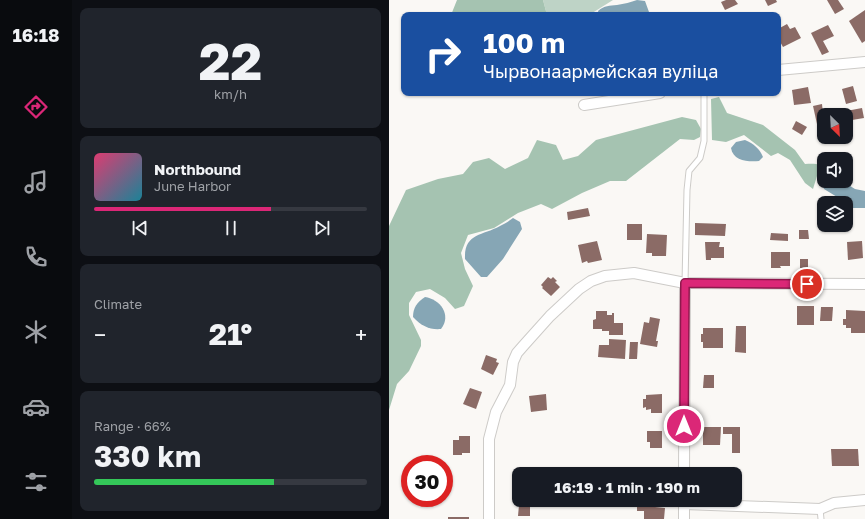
<!DOCTYPE html>
<html lang="en">
<head>
<meta charset="utf-8">
<style>
	body { margin:0; font-family:"Golos Text",sans-serif; background:#20242c; color:#f1f3f6; height:100vh; display:flex; flex-direction:column; font-size:15px; white-space:nowrap }
	* { box-sizing:border-box; margin:0 }
	p { font-size:13px; color:#9ea1a6 }
	.icon { flex:none; width:22px; height:22px; fill:none; stroke:currentColor; stroke-width:2; stroke-linecap:round; stroke-linejoin:round }
	.map { position:relative; flex:1; overflow:hidden }
	.panel { display:flex; flex-direction:column; gap:8px; padding:8px; background:#0d0f14; width:317px }
	.panel>* { flex:none }
	.hud { position:absolute; left:12px; top:12px; width:380px; height:84px; border-radius:8px; box-shadow:0 1px 3px #0004; background:#1a4fa0; color:#fff; overflow:hidden }
	.needle { width:26px; rotate:156deg }
	.tools { position:absolute; left:428px; top:108px; display:grid; gap:8px }
	.tools a { display:grid; place-items:center; width:36px; height:36px; border-radius:8px; background:#171b24; box-shadow:0 1px 3px #0004; font-size:20px }
	.speed { position:absolute; left:12px; top:455px; display:flex; gap:8px; font-size:20px; font-weight:700; text-align:center }
	.speed>* { display:grid; place-content:center; width:52px; height:52px; border-radius:50%; background:#171b24; box-shadow:0 1px 3px #0004; line-height:1 }
	.speed .limit { border:6px solid #d22; background:#fff; color:#111 }
	.pin { position:absolute; display:grid; place-items:center; width:34px; height:34px; color:#fff; margin:-17px; border:2px solid #fff; border-radius:50%; box-shadow:0 1px 4px #0007 }
	.me { position:absolute; width:44px; margin:-22px; rotate:0deg; stroke-linejoin:round; filter:drop-shadow(0 0 3px #0008) }
	.turn { display:flex; align-items:center; gap:14px; height:84px; padding:0 16px; font-size:18px }
	.turn .icon { width:52px; height:52px; stroke-width:2.5 }
	.turn b { display:block; font-size:28px; line-height:34px }
	.big { font-size:30px; font-weight:700; line-height:1.1 }
	.panel .tile { flex:1; display:flex; flex-direction:column; justify-content:center; gap:6px; min-width:0; padding:0 14px; border-radius:8px; background:#20242c }
	.panel .dial { align-items:center; gap:0 }
	.dial b { font-size:52px; line-height:1 }
	.song { display:flex; align-items:center; gap:12px }
	.cover { width:48px; height:48px; border-radius:6px; background:linear-gradient(135deg,hsl(340 70% 55%),hsl(190 70% 35%)) }
	.played { height:4px; border-radius:2px; background:linear-gradient(90deg,#db2777 65%,#363941 65%) }
	.keys { display:flex; justify-content:space-around; direction:ltr }
	.heat { display:flex; justify-content:space-between; align-items:center; font-size:22px; direction:ltr }
	.charge { height:6px; border-radius:3px; background:linear-gradient(90deg,#34c759 66%,#363941 0) }
	.trip { position:absolute; left:123px; top:467px; width:230px; height:40px; border-radius:8px; background:#171b24; box-shadow:0 1px 3px #0004; font-weight:700; line-height:40px; text-align:center }
	main { display:flex; flex:1; min-height:0 }
	.dock { display:flex; flex-direction:column; width:72px; justify-content:space-around; align-items:center; background:#090b0e; color:#9ea1a6 }
	.dock .icon { width:28px; height:28px }
	.dock .current { color:#db2777 }
	.dock b { font-size:18px; color:#f1f3f6 }
	.map>svg:first-child { display:block }
	.green { fill:#bed3c6 }
	.forest { fill:#a5c3b1 }
	.water { fill:#86a6b5 }
	.building { fill:#8b6b66 }
	.lines { fill:none; stroke-linecap:round; stroke-linejoin:round }
	.lane-casing { stroke:#cdcbc8; stroke-width:7 }
	.street-casing { stroke:#cdcbc8; stroke-width:12 }
	.lane { stroke:#fff; stroke-width:5 }
	.street { stroke:#fff; stroke-width:10 }
	.route-casing { stroke:#8e194d; stroke-width:10 }
	.route { stroke:#db2777; stroke-width:7 }
</style>
</head>
<body>
<main>
<nav class="dock">
<b>16:18</b>
<svg class="icon current" aria-label="directions" viewBox="0 0 24 24"><path d="M12 3l9 9-9 9-9-9zM9 14v-3h6M13 9l2 2-2 2"/></svg>
<svg class="icon" aria-label="music" viewBox="0 0 24 24"><path d="M9 18V5l10-2v13"/><circle cx="6" cy="18" r="3"/><circle cx="16" cy="16" r="3"/></svg>
<svg class="icon" aria-label="phone" viewBox="0 0 24 24"><path d="M5 4h4l2 5-3 2q2 4 5 5l2-3 5 2v4C11 20 4 13 5 4z"/></svg>
<svg class="icon" aria-label="climate" viewBox="0 0 24 24"><path d="M12 3v18M4 7l16 10M4 17L20 7"/></svg>
<svg class="icon" aria-label="car" viewBox="0 0 24 24"><path d="M5 17H2v-5l4-1 3-4h7l3 4 3 1v5h-3M9 17h6M6 11h13"/><circle cx="7" cy="17" r="2"/><circle cx="17" cy="17" r="2"/></svg>
<svg class="icon" aria-label="filters" viewBox="0 0 24 24"><path d="M4 7h16M4 17h16"/><circle cx="9" cy="7" r="2"/><circle cx="15" cy="17" r="2"/></svg>
</nav>
<section class="panel">
<div class="tile dial"><b>22</b><p>km/h</p></div>
<div class="tile">
<div class="song"><i class="cover"></i><div><b>Northbound</b><p>June Harbor</p></div></div>
<div class="played"></div>
<div class="keys"><svg class="icon" aria-label="previous" viewBox="0 0 24 24"><path d="M18 5L8 12l10 7zM5 5v14"/></svg><svg class="icon" aria-label="pause" viewBox="0 0 24 24"><path d="M8 5v14M16 5v14"/></svg><svg class="icon" aria-label="next" viewBox="0 0 24 24"><path d="M6 5l10 7-10 7zM19 5v14"/></svg></div>
</div>
<div class="tile"><p>Climate</p>
<div class="heat"><a>−</a><b class="big">21°</b><a>+</a></div>
</div>
<div class="tile"><p>Range · 66%</p><b class="big">330 km</b><div class="charge"></div></div>
</section>
<div class="map">
<svg width="476" height="519" viewBox="0 0 476 519">
	<rect width="100%" height="100%" fill="#faf8f5"/>
	<path class="green" d="M 154,0 L 224,0 L 200,15 L 158,15 Z"/>
	<g class="forest">
		<path d="M 68,0 L 154,0 L 158,15 L 62,15 Z"/>
		<path d="M 330,97 L 338,113 L 374,125 L 406,150 L 416,164 C 424,164 434,162 435,173 L 428,176 L 424,189 L 416,183 L 401,160 L 389,153 L 382,156 L 355,135 L 337,142 L 323,140 L 322,99 Z"/>
		<path d="M 293,117 L 307,120 L 312,129 L 311,137 L 305,140 L 291,139 L 237,181 L 221,181 L 193,193 L 163,209 L 152,204 L 129,213 L 105,228 L 79,235 L 72,253 L 76,269 L 84,286 L 75,306 L 66,309 L 56,298 L 41,289 L 27,292 L 20,303 L 20,315 L 32,340 L 32,346 L 20,371 L 8,384 L 0,410 L 0,226 L 17,190 L 49,179 L 74,174 L 84,162 L 100,158 L 116,169 L 139,158 L 148,140 L 167,145 L 174,160 L 189,156 L 207,140 Z"/>
	</g>
	<g class="water">
		<path d="M 248,0 L 256,1 L 260,12 L 259,15 L 210,15 L 209,11 C 216,5 220,6 228,5 C 235,4 242,2 248,0 Z"/>
		<path d="M 356,140 C 365,144 370,148 374,157 L 370,161 C 359,162 344,161 342,148 L 347,142 Z"/>
		<path d="M 435,177 L 435,181 L 453,181 L 466,189 L 476,191 L 476,208 L 458,208 L 457,203 L 454,203 L 453,200 L 435,189 L 432,182 Z"/>
		<path d="M 124,218 L 131,222 L 133,229 L 114,259 L 98,277 L 92,277 L 76,259 C 75,233 93,236 111,226 C 115,224 120,221 124,218 Z"/>
		<path d="M 36,297 C 51,299 63,315 52,329 C 41,330 32,326 24,317 C 24,308 28,302 36,297 Z"/>
	</g>
	<g class="building">
		<path d="M 337,0 L 346,0 L 349,4 L 336,10 L 332,2 Z"/>
		<path d="M 376,0 L 387,0 L 388,2 L 379,6 Z"/>
		<path d="M 438,0 L 449,0 L 455,9 L 446,14 Z"/>
		<path d="M 476,10 L 476,41 L 473,43 L 460,21 Z"/>
		<path d="M 398,24 L 401,29 L 406,27 L 412,38 L 394,47 L 389,38 L 389,29 Z"/>
		<path d="M 439,25 L 445,36 L 434,41 L 440,52 L 433,55 L 422,33 Z"/>
		<path d="M 464,86 L 468,101 L 457,104 L 453,89 Z"/>
		<path d="M 419,87 L 422,103 L 405,105 L 403,90 Z"/>
		<path d="M 433,104 L 435,123 L 428,124 L 424,106 Z"/>
		<path d="M 473,108 L 475,118 L 457,121 L 457,115 L 453,115 L 452,112 Z"/>
		<path d="M 407,121 L 418,127 L 413,135 L 403,129 Z"/>
		<path d="M 438,153 L 446,158 L 445,159 L 435,158 Z"/>
		<path d="M 199,208 L 201,216 L 179,220 L 178,212 Z"/>
		<path d="M 306,223 L 337,224 L 336,236 L 306,235 Z"/>
		<rect x="238" y="224" width="15" height="16"/>
		<path d="M 410,230 L 419,230 L 420,239 L 410,239 Z"/>
		<path d="M 382,233 L 399,234 L 399,241 L 381,240 Z"/>
		<path d="M 258,234 L 278,235 L 277,256 L 263,256 L 263,253 L 257,253 Z"/>
		<path d="M 208,241 L 213,260 L 199,263 L 198,261 L 193,263 L 189,245 Z"/>
		<path d="M 473,241 L 474,258 L 459,260 L 458,242 Z"/>
		<path d="M 316,242 L 331,242 L 330,247 L 335,247 L 335,258 L 322,258 L 322,260 L 317,260 Z"/>
		<path d="M 382,252 L 401,252 L 401,266 L 391,266 L 392,268 L 382,268 Z"/>
		<rect x="411" y="259" width="8" height="9"/>
		<path d="M 159,277 L 162,279 L 164,277 L 168,281 L 166,282 L 171,287 L 162,296 L 153,288 L 154,287 L 152,285 Z"/>
		<rect x="408" y="306" width="17" height="19"/>
		<path d="M 432,307 L 444,307 L 443,321 L 431,321 Z"/>
		<path d="M 457,310 L 476,311 L 476,333 L 462,333 L 462,328 L 457,328 L 457,325 L 454,325 L 454,319 L 457,319 Z"/>
		<path d="M 207,311 L 218,311 L 218,315 L 223,315 L 223,313 L 225,313 L 225,323 L 234,323 L 234,335 L 220,335 L 220,331 L 213,331 L 213,329 L 204,329 L 204,320 L 207,319 Z"/>
		<path d="M 261,317 L 271,319 L 267,341 L 269,341 L 268,347 L 251,344 L 255,322 L 260,323 Z"/>
		<path d="M 347,326 L 357,326 L 357,353 L 346,352 Z"/>
		<path d="M 314,328 L 334,328 L 334,348 L 314,348 L 314,342 L 312,342 L 312,334 L 314,334 Z"/>
		<path d="M 220,339 L 237,340 L 236,359 L 209,357 L 210,345 L 220,345 Z"/>
		<path d="M 241,342 L 249,342 L 248,359 L 240,359 Z"/>
		<path d="M 97,355 L 108,359 L 107,362 L 110,363 L 104,375 L 92,369 Z"/>
		<path d="M 315,375 L 325,375 L 325,388 L 314,388 Z"/>
		<path d="M 81,388 L 93,392 L 87,409 L 74,404 Z"/>
		<path d="M 157,394 L 158,410 L 142,412 L 140,396 Z"/>
		<path d="M 273,394 L 273,413 L 262,413 L 262,409 L 257,410 L 257,407 L 254,408 L 254,399 L 257,399 L 257,395 Z"/>
		<path d="M 314,427 L 332,427 L 331,445 L 314,445 Z"/>
		<path d="M 334,427 L 351,427 L 351,453 L 343,453 L 343,434 L 334,434 Z"/>
		<path d="M 258,431 L 273,431 L 273,448 L 261,448 L 261,442 L 258,442 Z"/>
		<path d="M 70,436 L 81,436 L 81,453 L 73,453 L 73,455 L 64,455 L 64,440 L 70,440 Z"/>
		<path d="M 442,449 L 469,449 L 470,466 L 443,466 Z"/>
		<path d="M 248,500 L 266,500 L 266,507 L 276,508 L 275,519 L 255,519 L 255,511 L 248,511 Z"/>
		<path d="M 130,505 L 141,505 L 141,516 L 129,516 Z"/>
		<rect x="59" y="517" width="21" height="2"/>
	</g>
	<g class="lines">
		<g class="lane-casing">
			<g id="lane">
				<path d="M 296,283 L 298,190 L 300,171 L 311,158 L 315,141 L 315,93"/>
				<path d="M 431,509 L 432,519"/>
			</g>
		</g>
		<g class="street-casing">
			<g id="street">
				<path d="M 389,70 L 476,62"/>
				<path d="M 195,105 L 271,93"/>
				<path d="M 295,474 L 296,283"/>
				<path d="M 295,500 L 295,519"/>
				<path d="M 295,504 L 431,509 L 445,503 L 476,500"/>
				<path d="M 100,519 L 100,439 L 107,412 L 121,385 L 124,362 L 128,353 L 135,345 L 161,316 L 190,289 L 202,281 L 216,276 L 245,273 L 296,283 L 476,284"/>
			</g>
		</g>
		<use href="#lane" class="lane"/>
		<use href="#street" class="street"/>
	</g>
	<g class="lines">
		<g class="route-casing">
			<path id="route" d="M 295,426 L 296,283 L 418,284"/>
		</g>
		<use href="#route" class="route"/>
	</g>
</svg>
<div class="tools">
<a><svg class="needle" viewBox="-14 -14 28 28"><path d="M0-13l5 13h-10z" fill="#e53935"/><path d="M0 13l5-13h-10z" fill="#9ea1a6"/></svg></a>
<a><svg class="icon" aria-label="sound" viewBox="0 0 24 24"><path d="M4 9h4l5-4v14l-5-4H4zM17 9q2 3 0 6"/></svg></a>
<a><svg class="icon" aria-label="layers" viewBox="0 0 24 24"><path d="M12 4l9 5-9 5-9-5zM3 14l9 5 9-5"/></svg></a>
</div>
<div class="speed"><div class="limit">30</div></div>
<div class="pin" style="left:418px;top:284px;background:#d93025"><svg class="icon" aria-label="arrive" viewBox="0 0 24 24"><path d="M6 21V4h12l-3 4 3 4H6"/></svg></div>
<svg class="me" style="left:295px;top:426px" viewBox="-20 -20 40 40"><circle r="17" fill="#db2777" stroke="#fff" stroke-width="3"/><path d="M0-11L8 9 0 5-8 9z" fill="#fff"/></svg>
<div class="trip">16:19 · 1 min · 190 m</div>
<div class="hud">
<div class="turn"><svg class="icon" aria-label="right" viewBox="0 0 24 24"><path d="M7 20v-9h11M14 6l5 5-5 5"/></svg><div><b>100 m</b>Чырвонаармейская вуліца</div></div>
</div>
</div>
</main>
</body>
</html>
